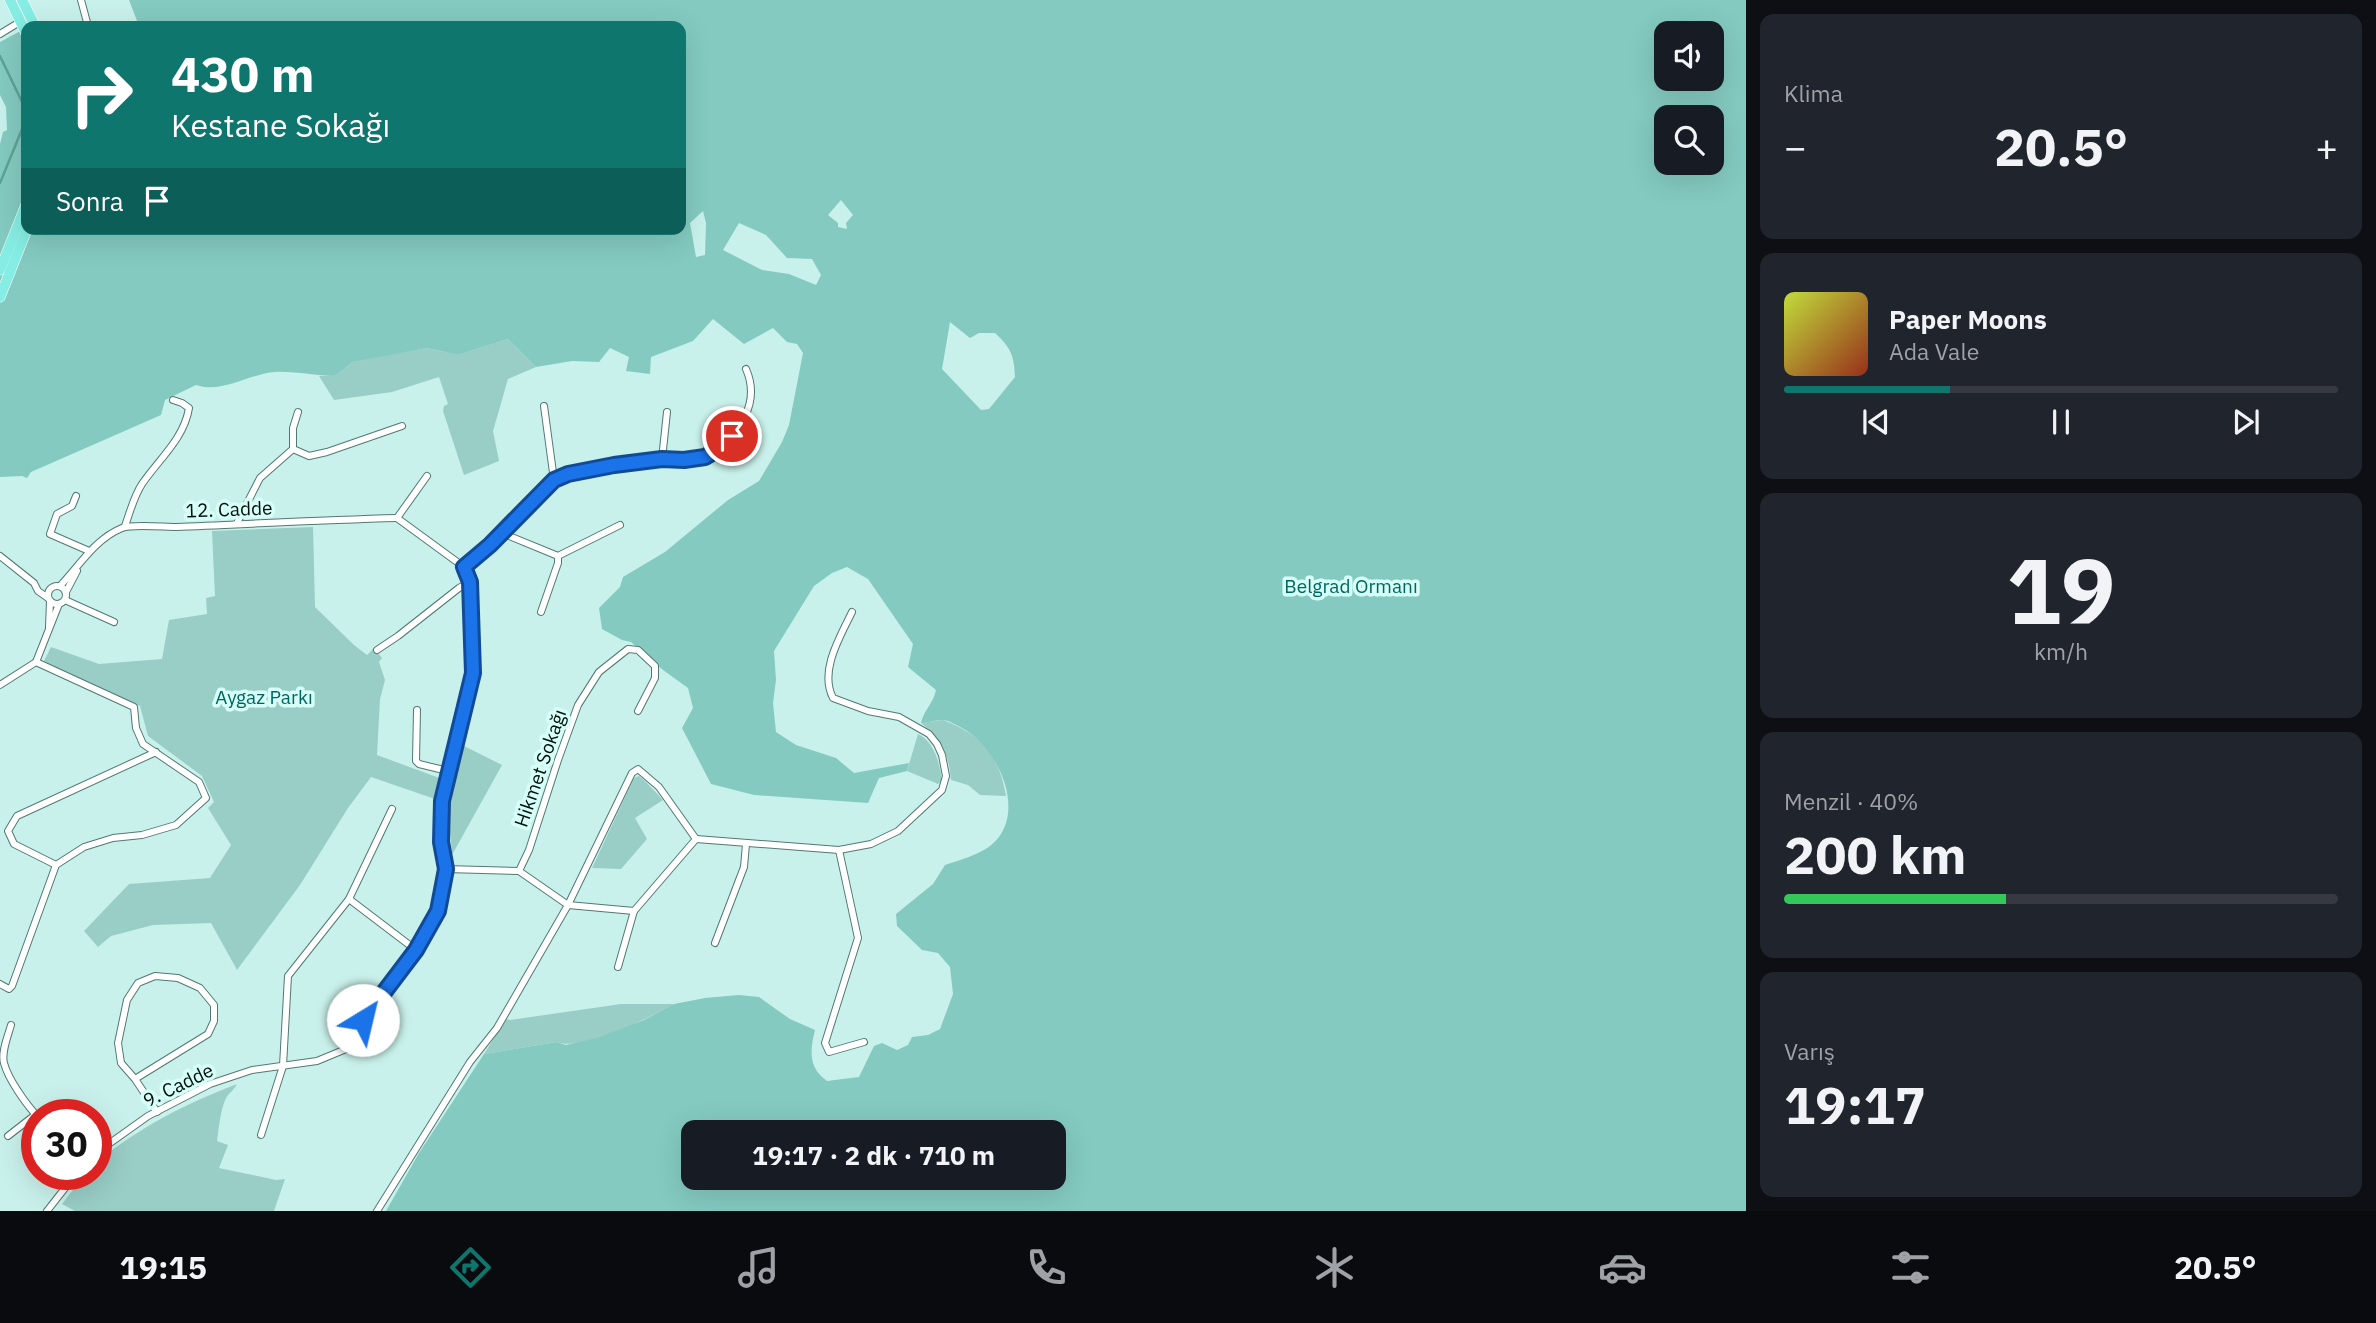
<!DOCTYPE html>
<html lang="tr">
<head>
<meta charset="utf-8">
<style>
	body { margin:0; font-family:"IBM Plex Sans",sans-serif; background:#20242c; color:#f1f3f6; height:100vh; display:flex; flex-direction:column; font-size:26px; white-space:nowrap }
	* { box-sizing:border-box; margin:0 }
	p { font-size:23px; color:#9ea1a6 }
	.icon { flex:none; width:38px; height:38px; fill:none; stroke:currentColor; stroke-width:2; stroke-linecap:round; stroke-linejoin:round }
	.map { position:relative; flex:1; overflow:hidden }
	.details { display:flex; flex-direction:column; gap:14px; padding:14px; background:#0d0f14; width:630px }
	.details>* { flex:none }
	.top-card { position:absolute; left:21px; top:21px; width:665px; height:214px; border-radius:14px; box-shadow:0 7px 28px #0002; background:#0f766e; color:#fff; overflow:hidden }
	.tools { position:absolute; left:1654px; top:21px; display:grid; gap:14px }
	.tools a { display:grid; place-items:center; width:70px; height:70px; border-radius:14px; background:#171b24; box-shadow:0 7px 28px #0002; font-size:35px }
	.speed { position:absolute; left:21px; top:1099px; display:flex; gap:14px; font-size:35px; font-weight:700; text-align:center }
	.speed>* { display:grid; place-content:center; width:91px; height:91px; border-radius:50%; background:#171b24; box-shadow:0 7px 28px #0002; line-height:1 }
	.speed .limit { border:10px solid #d22; background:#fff; color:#111 }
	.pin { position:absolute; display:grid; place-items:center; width:60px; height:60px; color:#fff; margin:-30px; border:4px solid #fff; border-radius:50%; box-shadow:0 2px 7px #0007 }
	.me { position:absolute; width:77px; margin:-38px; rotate:36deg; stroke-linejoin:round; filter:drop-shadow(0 0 5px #0008) }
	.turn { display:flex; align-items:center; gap:24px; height:147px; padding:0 35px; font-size:32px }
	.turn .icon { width:91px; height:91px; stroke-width:2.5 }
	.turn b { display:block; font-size:49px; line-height:60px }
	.then { display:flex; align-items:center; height:66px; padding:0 35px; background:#0003; gap:14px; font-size:26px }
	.big { font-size:52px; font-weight:800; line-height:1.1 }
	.details .tile { flex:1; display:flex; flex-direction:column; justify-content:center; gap:10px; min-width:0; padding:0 24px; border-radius:14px; background:#20242c }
	.details .dial { align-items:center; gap:0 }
	.dial b { font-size:91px; line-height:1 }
	.song { display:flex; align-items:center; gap:21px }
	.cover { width:84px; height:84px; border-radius:10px; background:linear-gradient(135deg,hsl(70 70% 55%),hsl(10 70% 35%)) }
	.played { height:7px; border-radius:4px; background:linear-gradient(90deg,#0f766e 30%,#363941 30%) }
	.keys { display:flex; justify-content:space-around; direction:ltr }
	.heat { display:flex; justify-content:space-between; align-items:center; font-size:38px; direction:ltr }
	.charge { height:10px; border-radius:5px; background:linear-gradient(90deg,#34c759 40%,#363941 0) }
	.trip { position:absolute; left:681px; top:1120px; width:385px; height:70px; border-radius:14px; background:#171b24; box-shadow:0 7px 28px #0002; font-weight:800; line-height:70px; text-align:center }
	.tabs { display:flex; height:112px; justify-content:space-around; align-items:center; background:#090b0e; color:#9ea1a6 }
	.tabs .icon { width:49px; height:49px }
	.tabs .on { color:#0f766e }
	.tabs b { font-size:32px; color:#f1f3f6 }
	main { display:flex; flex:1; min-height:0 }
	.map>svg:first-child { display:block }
	.green { fill:#99cec6 }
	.forest { fill:#84cac0; fill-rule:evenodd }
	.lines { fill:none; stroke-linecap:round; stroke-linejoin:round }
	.stream { stroke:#5da298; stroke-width:2.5 }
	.minor-casing { stroke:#537873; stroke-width:8 }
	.primary-casing { stroke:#fff; stroke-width:11 }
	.minor { stroke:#fff; stroke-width:6 }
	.primary { stroke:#85ede3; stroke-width:10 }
	.route-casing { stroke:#114b97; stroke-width:18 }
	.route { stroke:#1a73e8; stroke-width:12 }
	.labels { text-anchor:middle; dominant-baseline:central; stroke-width:7; stroke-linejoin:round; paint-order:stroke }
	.street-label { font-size:19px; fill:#03100e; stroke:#d6fff8 }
	.park-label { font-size:19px; fill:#00665d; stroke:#d6fff8 }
</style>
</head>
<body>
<main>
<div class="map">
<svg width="1746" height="1211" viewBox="0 0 1746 1211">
	<rect width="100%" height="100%" fill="#c9f1eb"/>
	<g class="green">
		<path d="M 508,339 L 536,367 L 508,379 L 493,431 L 499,461 L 464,475 L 443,411 L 444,406 L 448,404 L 439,377 L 392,392 L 334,400 L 319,376 L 335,376 L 353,362 L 392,354 L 427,348 L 458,355 Z"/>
		<path d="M 313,527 L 315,607 L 354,645 L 367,655 L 374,648 L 382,658 L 379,662 L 385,680 L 380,699 L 377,755 L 442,779 L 435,799 L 371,777 L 348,808 L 300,885 L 237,970 L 211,923 L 153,925 L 111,936 L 98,947 L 84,931 L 129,884 L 210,878 L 231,845 L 208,808 L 214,802 L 202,776 L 148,736 L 140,706 L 43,663 L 51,647 L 99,664 L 162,659 L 169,620 L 207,614 L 206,598 L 215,596 L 212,531 Z"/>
		<path d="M 943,720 C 982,735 999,755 1006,796 L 980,795 L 968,785 L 951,780 C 948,752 943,741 921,723 Z"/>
		<path d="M 918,734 C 934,741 940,764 942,781 L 938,784 L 907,771 Z"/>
		<path d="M 464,746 L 502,765 L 452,855 L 447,800 L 453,777 Z"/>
		<path d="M 639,776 L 646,782 L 663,800 L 635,818 L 647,839 L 621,869 L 592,868 L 634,778 Z"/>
		<path d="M 621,1004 L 674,1004 C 650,1017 583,1052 557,1042 L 484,1054 L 506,1019 L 510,1020 Z"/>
		<path d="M 237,1084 C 234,1090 229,1093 226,1098 C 220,1111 219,1128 217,1141 L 228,1145 L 219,1168 L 276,1180 L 285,1179 L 274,1211 L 75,1211 L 62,1204 L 85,1174 L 96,1174 L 96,1162 C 143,1126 182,1105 237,1084 Z"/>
	</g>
	<path class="forest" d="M 129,0 L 1746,0 L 1746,1211 L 386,1211 L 419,1153 L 484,1054 L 557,1042 L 566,1045 L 597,1038 L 644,1020 L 674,1004 L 705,998 L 739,995 L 759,997 L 790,1019 L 815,1030 C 810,1050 808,1068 827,1081 L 859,1077 L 874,1046 L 882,1043 L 897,1050 L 908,1045 L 912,1037 L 928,1035 L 940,1029 L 953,994 L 950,967 L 938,953 L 922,950 L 897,926 L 896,914 L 933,884 L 945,865 C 965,858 989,853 1001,834 C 1022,800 995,746 962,728 C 956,725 949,720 942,720 C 935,720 928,723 921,723 C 924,710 934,702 936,690 L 908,667 L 913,644 L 868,579 L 847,567 L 832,573 L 814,586 L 774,651 L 776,680 L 773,703 L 776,732 L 796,745 L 836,758 L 854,773 L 909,763 L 907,771 L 879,778 L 868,803 L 754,795 L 711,784 L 682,728 L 693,708 L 688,688 L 663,670 L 631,642 L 622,640 L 602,629 L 599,608 L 620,587 L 623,577 L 665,552 L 728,500 L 759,481 L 782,442 L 789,425 L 803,353 L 797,344 L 787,342 L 773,328 L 744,344 L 713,319 L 693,341 L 651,357 L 650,374 L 626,371 L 629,357 L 610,348 L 599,362 L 572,361 L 536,367 L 508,339 L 458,355 L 427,348 L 353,362 L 335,376 C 315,376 295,371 275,372 C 248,374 222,394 196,385 L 165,400 L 161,415 L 31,472 L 27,478 L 22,476 L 0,477 L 0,144 L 3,132 L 7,130 L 6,107 L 0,95 L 0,42 L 26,28 L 26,229 L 681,229 L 681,26 L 139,26 ZM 1666,33 L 1712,33 L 1712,79 L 1666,79 ZM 1666,117 L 1712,117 L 1712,163 L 1666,163 ZM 841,200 L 853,215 L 846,223 L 847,229 L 838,227 L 838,223 L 828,215 ZM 703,211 L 706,223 L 705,255 L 696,257 L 690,223 ZM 739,223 L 766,235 L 787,258 L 812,259 L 821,275 L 816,285 L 789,274 L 762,270 L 723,250 ZM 950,322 L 970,338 L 979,333 L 995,333 C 1011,348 1014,355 1015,377 L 989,409 L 981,410 L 942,369 ZM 693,1132 L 1054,1132 L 1054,1178 L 693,1178 Z"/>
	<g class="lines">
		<path class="stream" d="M 0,56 L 24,106 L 25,122 L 0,183"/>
		<g class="minor-casing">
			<g id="minor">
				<path d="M 81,0 L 88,26"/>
				<path d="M 0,34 L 23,20"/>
				<path d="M 544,406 L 554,480"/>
				<path d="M 293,449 L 293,428 L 298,412"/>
				<path d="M 662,459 L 667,412"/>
				<path d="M 76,496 L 72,506 L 57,514 L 50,534 L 89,551"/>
				<path d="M 397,518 L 427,476"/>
				<path d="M 237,523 L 260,478 L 293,449 L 309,456 L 327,452 L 402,426"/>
				<path d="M 125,526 C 130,512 134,496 142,484 C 159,459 184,439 189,408 L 182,403 L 173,400"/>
				<path d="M 502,533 L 558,556 L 558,563 L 541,612"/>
				<path d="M 0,556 L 34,583 L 38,591 L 48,598"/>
				<path d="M 558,556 L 620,525"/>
				<path d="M 464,567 C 488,548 509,526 530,504 C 538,496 547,484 557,478 C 580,467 636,459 662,459 C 669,459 676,461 684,460 C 712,459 733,440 745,416 C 753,400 753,385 746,369"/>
				<circle cx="57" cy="595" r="9"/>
				<path d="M 60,586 C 80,565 95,539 122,528 C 131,524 164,527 176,527 C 249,524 323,520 397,518"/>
				<path d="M 66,592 L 77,571"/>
				<path d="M 65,600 L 114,622"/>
				<path d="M 49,627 L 50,601"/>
				<path d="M 377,650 L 398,636 L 459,588 L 470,582"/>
				<path d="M 0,685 L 36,662 L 59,604"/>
				<path d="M 417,710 L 416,761 L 419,764 L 448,771"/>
				<path d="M 696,839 L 839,850 L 871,844 L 898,831 L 942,790 L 946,776 L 942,755 L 937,744 L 929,734 L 899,717 L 868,711 L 833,698 C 819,671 840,637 852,612"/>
				<path d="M 839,850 L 858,938 L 825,1043 L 829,1052 L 864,1042"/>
				<path d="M 56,865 L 14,844 L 8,831 L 17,816 L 156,752"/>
				<path d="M 446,869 L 519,871 L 568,905 L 634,911"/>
				<path d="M 519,871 L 529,850 L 558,760 L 578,705 L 599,672 L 628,649 L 638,650 L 655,666 L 655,678 L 638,711"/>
				<path d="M 349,899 L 416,950"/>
				<path d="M 715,943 L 744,867 L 746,844"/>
				<path d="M 618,967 L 634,911 L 696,839"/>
				<path d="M 0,984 L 9,989 L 12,986 L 56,865 L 84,847 L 113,838 L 142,835 L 176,825 L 206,798 L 199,782 L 143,744 L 136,728 L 134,707 L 36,662"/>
				<path d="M 11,1025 C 8,1036 1,1052 4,1063 C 8,1079 26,1104 37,1116"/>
				<path d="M 135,1079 L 208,1034 L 214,1021 L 214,1005 L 200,988 L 178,978 L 155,976 L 138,983 L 127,1000 L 118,1043 L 121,1063 L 135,1079 L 157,1112"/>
				<path d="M 261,1135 L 283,1066 L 288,976 L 349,899 L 392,809"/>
				<path d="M 8,1136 L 35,1115"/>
				<path d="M 96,1153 L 148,1116 L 210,1084 L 252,1070 L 317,1061 L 346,1049 L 363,1020 L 416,950 L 438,911 L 446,869 L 441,842 L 442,801 L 473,673 L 470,582 L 464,567 L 397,518"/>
				<path d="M 47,1211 L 76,1174"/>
				<path d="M 377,1211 L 470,1062 L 497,1028 L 568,905 L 632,773 L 638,769 L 659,787 L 696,839"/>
			</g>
		</g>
		<g class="primary-casing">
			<g id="primary">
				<path d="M 10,0 L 26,33"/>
				<path d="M 22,0 L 35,26"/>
				<path d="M 0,270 L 26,205"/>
				<path d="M 0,297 L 27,229"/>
			</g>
		</g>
		<use href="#minor" class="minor"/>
		<use href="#primary" class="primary"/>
	</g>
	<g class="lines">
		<g class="route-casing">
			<path id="route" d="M 363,1020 L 416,950 L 438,911 L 446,869 L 441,842 L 442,801 L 473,673 L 470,582 L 464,567 L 490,545 L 554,480 L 568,474 L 614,465 L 662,459 L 684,460 L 705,457 L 720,448 L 732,436"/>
		</g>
		<use href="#route" class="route"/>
	</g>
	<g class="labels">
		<g class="street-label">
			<text transform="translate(229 509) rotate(-2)">12. Cadde</text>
			<text transform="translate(540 768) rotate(-71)">Hikmet Sokağı</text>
			<text transform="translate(178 1085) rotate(-26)">9. Cadde</text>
		</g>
		<g class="park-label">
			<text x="1351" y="586">Belgrad Ormanı</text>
			<text x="264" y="697">Aygaz Parkı</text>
		</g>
	</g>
</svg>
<div class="tools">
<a><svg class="icon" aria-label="sound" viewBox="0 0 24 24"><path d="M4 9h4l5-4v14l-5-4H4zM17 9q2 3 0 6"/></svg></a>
<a><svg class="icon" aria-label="search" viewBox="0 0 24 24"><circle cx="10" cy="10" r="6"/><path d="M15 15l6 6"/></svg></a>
</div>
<div class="speed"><div class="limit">30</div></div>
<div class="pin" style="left:732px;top:436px;background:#d93025"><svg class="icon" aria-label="arrive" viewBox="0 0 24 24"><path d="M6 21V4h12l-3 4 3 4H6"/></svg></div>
<svg class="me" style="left:363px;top:1020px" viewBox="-20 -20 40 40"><circle r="19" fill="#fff"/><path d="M0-13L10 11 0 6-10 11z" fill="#1a73e8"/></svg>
<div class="trip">19:17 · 2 dk · 710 m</div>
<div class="top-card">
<div class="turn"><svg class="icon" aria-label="right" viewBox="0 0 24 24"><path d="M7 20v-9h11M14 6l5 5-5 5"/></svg><div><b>430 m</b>Kestane Sokağı</div></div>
<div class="then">Sonra<svg class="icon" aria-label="arrive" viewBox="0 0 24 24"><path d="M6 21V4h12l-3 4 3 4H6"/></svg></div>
</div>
</div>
<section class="details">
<div class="tile"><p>Klima</p>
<div class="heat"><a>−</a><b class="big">20.5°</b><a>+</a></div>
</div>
<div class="tile">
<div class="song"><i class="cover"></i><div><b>Paper Moons</b><p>Ada Vale</p></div></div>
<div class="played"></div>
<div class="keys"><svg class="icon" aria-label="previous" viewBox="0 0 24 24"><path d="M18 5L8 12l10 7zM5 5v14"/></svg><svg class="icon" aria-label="pause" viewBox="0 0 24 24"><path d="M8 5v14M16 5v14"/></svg><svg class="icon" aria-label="next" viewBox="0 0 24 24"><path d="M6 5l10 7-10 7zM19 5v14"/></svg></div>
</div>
<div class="tile dial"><b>19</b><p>km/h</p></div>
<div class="tile"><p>Menzil · 40%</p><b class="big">200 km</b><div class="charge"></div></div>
<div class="tile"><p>Varış</p><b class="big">19:17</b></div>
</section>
</main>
<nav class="tabs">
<b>19:15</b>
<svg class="icon on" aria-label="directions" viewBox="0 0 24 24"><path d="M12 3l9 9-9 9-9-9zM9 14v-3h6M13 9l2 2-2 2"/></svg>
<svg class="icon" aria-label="music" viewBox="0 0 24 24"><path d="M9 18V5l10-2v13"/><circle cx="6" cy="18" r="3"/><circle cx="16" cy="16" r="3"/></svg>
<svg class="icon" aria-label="phone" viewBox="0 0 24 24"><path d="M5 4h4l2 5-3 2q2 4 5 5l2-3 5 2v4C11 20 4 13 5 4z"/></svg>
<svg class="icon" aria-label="climate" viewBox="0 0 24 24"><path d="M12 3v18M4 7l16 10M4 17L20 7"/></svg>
<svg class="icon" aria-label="car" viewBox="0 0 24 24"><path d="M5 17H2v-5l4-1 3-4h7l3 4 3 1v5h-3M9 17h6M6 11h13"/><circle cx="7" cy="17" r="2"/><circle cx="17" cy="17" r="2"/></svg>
<svg class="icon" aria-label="filters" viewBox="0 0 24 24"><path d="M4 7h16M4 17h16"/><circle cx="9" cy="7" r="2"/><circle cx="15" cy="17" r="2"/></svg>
<b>20.5°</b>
</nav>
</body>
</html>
